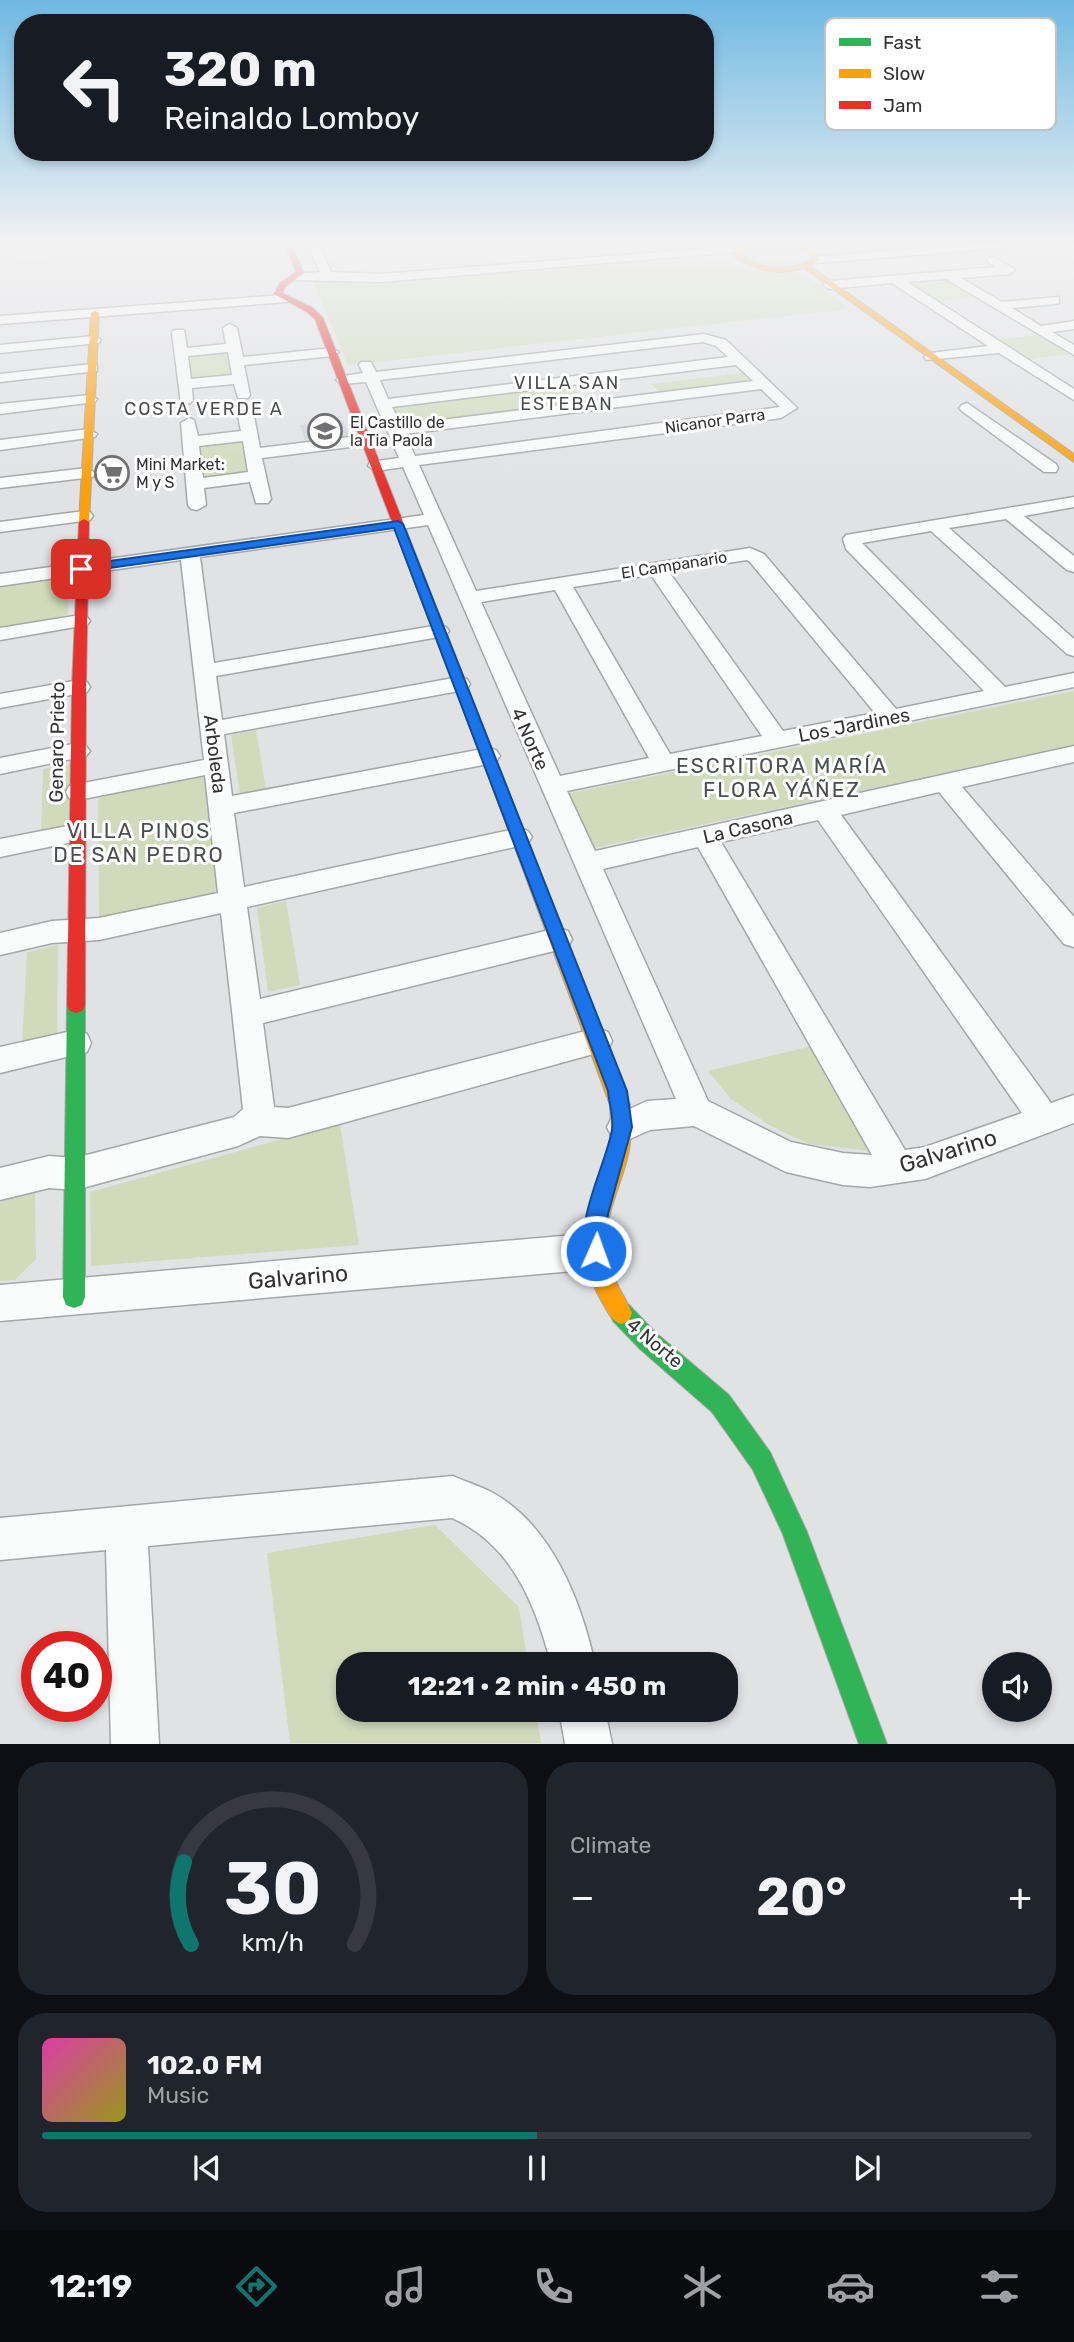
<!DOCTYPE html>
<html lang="en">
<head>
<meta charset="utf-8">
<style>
	body { margin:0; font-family:Rubik,sans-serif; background:#20242c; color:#f1f3f6; height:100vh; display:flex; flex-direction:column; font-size:26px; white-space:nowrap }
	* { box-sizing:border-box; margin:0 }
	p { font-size:23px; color:#9ea1a6 }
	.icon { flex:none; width:38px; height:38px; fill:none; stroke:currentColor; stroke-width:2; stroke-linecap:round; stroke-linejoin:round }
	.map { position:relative; height:1744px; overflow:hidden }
	.panel { display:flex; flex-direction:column; gap:18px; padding:18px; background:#0d0f14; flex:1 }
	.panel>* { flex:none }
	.guide { position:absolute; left:14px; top:14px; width:700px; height:147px; border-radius:28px; box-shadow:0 4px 10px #0003; background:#171b24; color:#f1f3f6; overflow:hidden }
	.controls { position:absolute; left:982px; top:1652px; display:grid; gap:14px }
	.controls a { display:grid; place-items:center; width:70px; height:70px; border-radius:50%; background:#171b24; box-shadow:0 4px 10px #0003; font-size:35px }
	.speed { position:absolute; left:21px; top:1631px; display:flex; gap:14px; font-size:35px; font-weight:700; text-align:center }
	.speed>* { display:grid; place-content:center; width:91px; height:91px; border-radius:50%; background:#171b24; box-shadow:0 4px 10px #0003; line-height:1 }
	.speed .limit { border:10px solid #d22; background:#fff; color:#111 }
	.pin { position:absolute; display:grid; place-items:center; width:60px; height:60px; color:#fff; margin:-30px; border-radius:14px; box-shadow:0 4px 10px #0006 }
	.me { position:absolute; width:77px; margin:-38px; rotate:2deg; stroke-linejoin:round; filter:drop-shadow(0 0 5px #0008) }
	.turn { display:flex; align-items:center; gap:24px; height:147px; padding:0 35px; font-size:32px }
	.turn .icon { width:91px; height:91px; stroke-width:2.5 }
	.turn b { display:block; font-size:49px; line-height:60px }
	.big { font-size:52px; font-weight:700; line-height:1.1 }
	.panel .widget { flex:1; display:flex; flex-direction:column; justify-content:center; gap:10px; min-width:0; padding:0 24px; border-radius:28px; background:#20242c }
	.panel .dial { align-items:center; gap:0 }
	.dial svg { height:182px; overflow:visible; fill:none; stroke:#363941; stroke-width:7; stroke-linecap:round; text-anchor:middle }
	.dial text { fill:#f1f3f6; stroke:none }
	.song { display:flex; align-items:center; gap:21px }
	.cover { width:84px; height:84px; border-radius:10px; background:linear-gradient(135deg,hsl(320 70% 55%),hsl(60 70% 35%)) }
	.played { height:7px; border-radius:4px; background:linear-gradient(90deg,#0f766e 50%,#363941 50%) }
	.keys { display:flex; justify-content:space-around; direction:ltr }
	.heat { display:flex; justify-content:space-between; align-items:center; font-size:38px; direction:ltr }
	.panel .tiles { flex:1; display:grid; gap:18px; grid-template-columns:1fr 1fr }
	.widget:last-child { grid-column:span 2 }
	.trip { position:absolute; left:336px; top:1652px; width:402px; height:70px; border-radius:28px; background:#171b24; box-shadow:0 4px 10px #0003; font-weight:700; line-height:70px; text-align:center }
	.tab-bar { display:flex; height:112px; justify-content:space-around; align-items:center; background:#090b0e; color:#9ea1a6 }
	.tab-bar .icon { width:49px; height:49px }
	.tab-bar .active { color:#0f766e }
	.tab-bar b { font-size:32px; color:#f1f3f6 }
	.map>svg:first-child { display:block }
	.built { fill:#cfd4d9 }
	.green { fill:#d1dbbc }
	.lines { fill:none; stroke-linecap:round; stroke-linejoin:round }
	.street-casing { stroke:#a4a6a7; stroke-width:3 }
	.fast-casing { stroke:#a4a6a7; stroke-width:2 }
	.slow-casing { stroke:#a4a6a7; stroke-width:2 }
	.jam-casing { stroke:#a4a6a7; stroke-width:2 }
	.street { fill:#fafbfb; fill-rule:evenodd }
	.fast { fill:#30b455; fill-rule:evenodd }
	.slow { fill:#ff9f0a; fill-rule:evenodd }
	.jam { fill:#e5322d; fill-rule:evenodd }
	.route { fill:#1a73e8; stroke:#114b97; stroke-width:2 }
	.labels { text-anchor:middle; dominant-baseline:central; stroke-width:6; stroke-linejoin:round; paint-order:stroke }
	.far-street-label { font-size:16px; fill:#333335; stroke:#fff }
	.far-poi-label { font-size:16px; fill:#333335; stroke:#fff; text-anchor:start }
	.far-neighbourhood-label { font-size:18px; letter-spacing:2px; fill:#4b4d4f; stroke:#fff }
	.street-label { font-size:19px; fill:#333335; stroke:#fff }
	.neighbourhood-label { font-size:21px; letter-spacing:2px; fill:#4b4d4f; stroke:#fff }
	.near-street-label { font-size:23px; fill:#333335; stroke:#fff }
	.key { fill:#fff; stroke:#c2c2c2; stroke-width:2 }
	.key-label { font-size:19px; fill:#333335 }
</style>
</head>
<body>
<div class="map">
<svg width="1074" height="1744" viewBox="0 0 1074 1744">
	<rect width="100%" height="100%" fill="#e1e2e4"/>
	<path class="built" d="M 343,420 L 350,438 L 306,443 L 300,425 Z"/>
	<g class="green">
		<path d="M 769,244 L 796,247 L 812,261 L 778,267 L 747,260 L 743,251 Z"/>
		<path d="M 862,244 L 983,244 L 822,256 L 811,247 Z"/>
		<path d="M 73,252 L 70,262 L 18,266 L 22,255 Z"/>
		<path d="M 722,256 C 751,279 764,267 795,272 C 808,274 837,300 849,309 L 348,365 L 312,279 L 377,282 Z"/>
		<path d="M 948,281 L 974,297 L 932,302 L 907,285 Z"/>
		<path d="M 1039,335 L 1070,354 L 1024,360 L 994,340 Z"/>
		<path d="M 230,351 L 233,376 L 189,380 L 187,355 Z"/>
		<path d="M 743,373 L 753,382 L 662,395 L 652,384 Z"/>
		<path d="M 571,384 L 585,403 L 401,427 L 391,407 Z"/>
		<path d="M 243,438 L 250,473 L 200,479 L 197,445 Z"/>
		<path d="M 69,575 L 68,614 L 48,621 L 0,628 L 0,583 Z"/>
		<path d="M 1074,691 L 1074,745 L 589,849 L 566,794 Z"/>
		<path d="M 256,730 L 266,790 L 240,795 L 231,735 Z"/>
		<path d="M 70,764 L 69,828 L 41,834 L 43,769 Z"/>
		<path d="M 193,776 L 204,776 L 217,888 L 211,898 L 110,918 L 99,916 L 98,799 L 104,794 Z"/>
		<path d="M 286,901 L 300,985 L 268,992 L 257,908 Z"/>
		<path d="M 58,945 L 57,1035 L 22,1044 L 27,952 Z"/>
		<path d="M 816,1045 L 880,1152 L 809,1144 L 769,1125 L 731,1099 L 708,1071 Z"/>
		<path d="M 340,1123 L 359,1245 L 91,1266 L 90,1192 Z"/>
		<path d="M 35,1192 L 36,1259 L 15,1280 L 0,1281 L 0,1201 Z"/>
		<path d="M 435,1525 L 519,1607 L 528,1664 L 348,1664 L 348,1710 L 536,1710 L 541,1743 L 290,1743 L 267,1553 Z"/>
	</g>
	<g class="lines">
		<g class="street-casing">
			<g id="street">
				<path d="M 307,244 L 319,244 L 331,272 L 381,274 L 738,246 L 744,249 L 738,252 L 381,282 L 294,280 L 294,274 L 320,272 Z"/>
				<path d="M 971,244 L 1020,244 L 1014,247 L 816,263 L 810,260 L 816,257 Z"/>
				<path d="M 988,258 L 996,258 L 1015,270 L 1009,274 L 961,278 L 1002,302 L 1059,297 L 1059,303 L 1055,304 L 1012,308 L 1041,326 L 1074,321 L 1074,329 L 1052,332 L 1074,345 L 1074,355 L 946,279 L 907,282 L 1074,389 L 1074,400 L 999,353 L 926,360 L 924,357 L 931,353 L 988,346 L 892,283 L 829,289 L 823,285 L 829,281 L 996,267 L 988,262 Z"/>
				<path d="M 283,295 L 289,299 L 287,302 L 0,324 L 0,316 Z"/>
				<path d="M 230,324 L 237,328 L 243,357 L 332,348 L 339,352 L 332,356 L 244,365 L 250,395 L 248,398 L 238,398 L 234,384 L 192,388 L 193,401 L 186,405 L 181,404 L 172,333 L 174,330 L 184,330 L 187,348 L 226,344 L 223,328 ZM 228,352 L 232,375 L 191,379 L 188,356 Z"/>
				<path d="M 704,334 L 726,340 L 794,405 L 797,408 L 781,418 L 419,465 L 476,591 L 750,548 L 764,554 L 896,709 L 984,691 L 846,549 L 843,539 L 846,535 L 1074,497 L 1074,507 L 1024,516 L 1074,556 L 1074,572 L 1067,570 L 1006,519 L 949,528 L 1074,639 L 1074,656 L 1067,654 L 931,531 L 862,543 L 1005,687 L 1074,673 L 1074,687 L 567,791 L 595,851 L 1074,746 L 1074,762 L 962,787 L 1074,917 L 1074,947 L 1064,944 L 939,792 L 841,815 L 1051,1103 L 1074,1095 L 1074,1123 L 925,1179 L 870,1187 L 843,1185 L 786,1172 L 694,1126 L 650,1130 L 623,1142 L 612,1137 L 607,1127 L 612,1117 L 647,1101 L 676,1099 L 428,525 L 200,557 L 214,663 L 439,625 L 446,627 L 449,631 L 446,635 L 439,637 L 216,676 L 222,720 L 459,677 L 467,679 L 470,684 L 467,689 L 459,691 L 224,734 L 232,796 L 488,748 L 496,750 L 500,756 L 496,762 L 488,764 L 234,813 L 244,887 L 519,828 L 528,831 L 532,837 L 528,843 L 519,846 L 247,907 L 260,999 L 558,928 L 568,931 L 572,939 L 568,947 L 558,950 L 263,1023 L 274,1107 L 288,1108 L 597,1028 L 608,1032 L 612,1041 L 608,1050 L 288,1138 L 260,1136 L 238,1146 L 75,1190 L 49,1188 L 0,1200 L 0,1168 L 49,1156 L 75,1158 L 234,1117 L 243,1109 L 221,913 L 99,940 L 52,943 L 0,955 L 0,933 L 52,921 L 99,918 L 218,893 L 205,775 L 78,800 L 69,798 L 66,792 L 69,786 L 78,784 L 204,760 L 181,560 L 0,586 L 0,574 L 424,515 L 403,467 L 376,471 L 368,466 L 370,462 L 399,458 L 366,382 L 343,384 L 336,380 L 343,376 L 363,373 L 359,365 L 361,362 L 371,362 L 376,372 ZM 703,342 L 716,346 L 728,357 L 388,399 L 380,380 ZM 736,365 L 753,381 L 401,425 L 392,407 ZM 761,389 L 780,407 L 415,456 L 405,434 ZM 747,560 L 750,562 L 875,713 L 783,731 L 669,572 ZM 651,575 L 762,736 L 670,754 L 573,587 ZM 555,590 L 649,758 L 560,776 L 481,602 ZM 818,820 L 1022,1113 L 925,1147 L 905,1150 L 721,842 ZM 698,847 L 872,1155 L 843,1153 L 791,1142 L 708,1101 L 603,869 Z"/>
				<path d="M 94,336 L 101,340 L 99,343 L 0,353 L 0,345 Z"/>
				<path d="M 92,364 L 97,365 L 97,371 L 0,382 L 0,374 Z"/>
				<path d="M 90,395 L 97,399 L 95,402 L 0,414 L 0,404 Z"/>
				<path d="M 967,403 L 1056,464 L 1058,468 L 1056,472 L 1044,472 L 962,411 L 959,408 L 962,405 Z"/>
				<path d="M 246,411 L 254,416 L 260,448 L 366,435 L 374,440 L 366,445 L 262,458 L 271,499 L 268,503 L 256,503 L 250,482 L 204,488 L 206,505 L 197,510 L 191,509 L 188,505 L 181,423 L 189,418 L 194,420 L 198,436 L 241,431 L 238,416 ZM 243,441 L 248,472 L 203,478 L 199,446 Z"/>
				<path d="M 89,429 L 97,434 L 95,437 L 0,450 L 0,440 Z"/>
				<path d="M 87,468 L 95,473 L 93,477 L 0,488 L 0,478 Z"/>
				<path d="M 84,511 L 90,512 L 93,516 L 90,520 L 0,532 L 0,522 Z"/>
				<path d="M 80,615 L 87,617 L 90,621 L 87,625 L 0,640 L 0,628 Z"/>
				<path d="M 79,680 L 87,682 L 90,687 L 87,692 L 0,708 L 0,694 Z"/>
				<path d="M 78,743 L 86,746 L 90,751 L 86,756 L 0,774 L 0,758 Z"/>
				<path d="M 78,824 L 87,827 L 91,833 L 87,839 L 0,857 L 0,839 Z"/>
				<path d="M 76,1030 L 87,1034 L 91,1043 L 87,1052 L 0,1073 L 0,1047 Z"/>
				<path d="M 596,1233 L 608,1239 L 614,1251 L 608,1263 L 596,1269 L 0,1321 L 0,1285 Z"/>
				<path d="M 453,1476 C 466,1482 480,1486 493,1493 C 552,1526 581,1601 595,1664 L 551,1664 C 536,1606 512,1544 452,1518 L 148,1546 L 159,1744 L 111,1744 L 106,1550 L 0,1560 L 0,1518 Z"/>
				<path d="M 559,1710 L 605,1710 L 612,1744 L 565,1744 Z"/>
			</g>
		</g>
		<g class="fast-casing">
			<g id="fast">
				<path d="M 76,999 L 82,1001 L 85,1006 L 85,1297 L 82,1305 L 74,1308 L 66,1305 L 63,1297 L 67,1006 L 70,1001 Z"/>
				<path d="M 621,1302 L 629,1305 L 656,1333 L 729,1395 L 770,1452 L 807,1532 L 887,1744 L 859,1744 L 782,1532 L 753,1470 L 712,1412 L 640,1349 L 613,1321 L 610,1313 L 613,1305 Z"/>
			</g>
		</g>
		<g class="slow-casing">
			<g id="slow">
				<path d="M 746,244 L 756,244 L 741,250 L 740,254 C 762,270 788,272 812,259 L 808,252 L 785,244 L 795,244 L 813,250 L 819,260 L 810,266 L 1074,454 L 1074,462 L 804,268 C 779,276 755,271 734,256 L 736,248 Z"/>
				<path d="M 95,311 L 99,313 L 89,522 L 84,525 L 79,522 L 91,313 Z"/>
				<path d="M 497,775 L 504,780 L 630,1105 C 631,1124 632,1141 627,1159 C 619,1191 600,1225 607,1259 C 612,1280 624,1294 632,1313 L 629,1321 L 621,1324 C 610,1320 607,1310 601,1300 C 571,1248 594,1210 607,1159 C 612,1141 611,1124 610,1105 L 490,780 Z"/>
			</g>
		</g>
		<g class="jam-casing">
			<g id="jam">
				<path d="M 285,244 L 291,244 L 304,273 L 286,286 L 282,293 L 313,308 L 323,318 L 504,780 L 502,783 L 492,783 L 490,780 L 315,319 L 307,312 L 274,294 L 280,283 L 296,272 Z"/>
				<path d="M 84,519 L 89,522 L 86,687 L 85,1006 L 82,1011 L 76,1013 L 70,1011 L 67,1006 L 72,687 L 79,522 Z"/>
			</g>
		</g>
		<use href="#street" class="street"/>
		<use href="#fast" class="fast"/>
		<use href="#slow" class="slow"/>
		<use href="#jam" class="jam"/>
	</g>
	<linearGradient id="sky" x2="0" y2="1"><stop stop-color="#6fb9e2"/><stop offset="0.5" stop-color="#f2f2f3"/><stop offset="1" stop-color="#f2f2f3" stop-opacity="0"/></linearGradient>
	<rect width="1074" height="488" fill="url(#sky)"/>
	<path class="route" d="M 398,521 L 403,524 L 627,1091 L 632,1127 L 608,1214 L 605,1233 L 606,1251 L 603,1259 L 596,1262 L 588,1259 C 573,1222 605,1168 612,1130 C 614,1118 609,1103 608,1091 L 394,528 L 81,572 L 76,569 L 81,565 Z"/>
	<defs>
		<g id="school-ring" transform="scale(1.75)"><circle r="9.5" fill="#fff" stroke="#707072" stroke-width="1.5"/><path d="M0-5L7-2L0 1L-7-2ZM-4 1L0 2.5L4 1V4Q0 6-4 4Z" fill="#707072"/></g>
		<g id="supermarket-ring" transform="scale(1.75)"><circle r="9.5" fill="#fff" stroke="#707072" stroke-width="1.5"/><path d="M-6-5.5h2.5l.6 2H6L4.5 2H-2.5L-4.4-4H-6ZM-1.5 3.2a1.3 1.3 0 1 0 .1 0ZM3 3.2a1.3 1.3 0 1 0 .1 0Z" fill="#707072"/></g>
	</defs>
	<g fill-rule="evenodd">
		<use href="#school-ring" x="325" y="431"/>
		<use href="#supermarket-ring" x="112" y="473"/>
	</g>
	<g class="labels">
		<g class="far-street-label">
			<text transform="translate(715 421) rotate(-8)">Nicanor Parra</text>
			<text transform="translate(674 565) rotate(-9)">El Campanario</text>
		</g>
		<g class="far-poi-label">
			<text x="350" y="422">El Castillo de<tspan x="350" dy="18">la Tia Paola</tspan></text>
			<text x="136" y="464">Mini Market:<tspan x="136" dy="18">M y S</tspan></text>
		</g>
		<g class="far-neighbourhood-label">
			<text x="567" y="383">VILLA SAN<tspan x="567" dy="21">ESTEBAN</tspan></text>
			<text x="204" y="409">COSTA VERDE A</text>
		</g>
		<g class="street-label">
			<text transform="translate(854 725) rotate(-11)">Los Jardines</text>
			<text transform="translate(530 739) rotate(66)">4 Norte</text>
			<text transform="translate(57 742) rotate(-89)">Genaro Prieto</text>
			<text transform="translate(215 754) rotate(83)">Arboleda</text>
			<text transform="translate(748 827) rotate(-13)">La Casona</text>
			<text transform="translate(655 1343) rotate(40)">4 Norte</text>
		</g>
		<g class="neighbourhood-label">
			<text x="782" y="765">ESCRITORA MARÍA<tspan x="782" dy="24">FLORA YÁÑEZ</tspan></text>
			<text x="139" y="830">VILLA PINOS<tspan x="139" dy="24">DE SAN PEDRO</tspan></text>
		</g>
		<g class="near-street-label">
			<text transform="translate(948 1151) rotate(-17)">Galvarino</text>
			<text transform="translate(298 1277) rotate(-5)">Galvarino</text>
		</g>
	</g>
	<rect x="825" y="18" width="231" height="112" rx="10" class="key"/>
	<rect x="839" y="38" width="32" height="8" fill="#30b455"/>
	<rect x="839" y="69" width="32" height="9" fill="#ff9f0a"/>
	<rect x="839" y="101" width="32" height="8" fill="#e5322d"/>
	<g class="key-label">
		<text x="883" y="49">Fast</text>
		<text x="883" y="80">Slow</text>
		<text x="883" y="112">Jam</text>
	</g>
</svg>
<div class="controls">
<a><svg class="icon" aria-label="sound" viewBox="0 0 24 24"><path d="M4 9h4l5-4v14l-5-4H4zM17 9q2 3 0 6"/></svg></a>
</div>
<div class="speed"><div class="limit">40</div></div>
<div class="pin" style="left:81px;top:569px;background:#d93025"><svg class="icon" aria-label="arrive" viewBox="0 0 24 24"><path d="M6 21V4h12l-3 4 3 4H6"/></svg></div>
<svg class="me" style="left:596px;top:1251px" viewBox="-20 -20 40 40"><circle r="17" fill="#1a73e8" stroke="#fff" stroke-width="3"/><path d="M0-11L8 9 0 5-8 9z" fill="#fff"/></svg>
<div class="trip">12:21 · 2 min · 450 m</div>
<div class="guide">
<div class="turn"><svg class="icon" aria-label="left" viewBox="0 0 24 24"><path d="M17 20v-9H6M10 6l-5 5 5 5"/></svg><div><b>320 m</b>Reinaldo Lomboy</div></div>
</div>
</div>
<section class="panel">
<div class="tiles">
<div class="widget dial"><svg viewBox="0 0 100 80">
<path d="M14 69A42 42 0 1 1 86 69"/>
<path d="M14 69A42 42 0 0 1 11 33" stroke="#0f766e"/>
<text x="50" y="56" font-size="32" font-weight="700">30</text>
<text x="50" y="72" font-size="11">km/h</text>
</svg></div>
<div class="widget"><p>Climate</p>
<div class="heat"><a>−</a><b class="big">20°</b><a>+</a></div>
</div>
<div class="widget">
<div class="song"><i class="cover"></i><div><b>102.0 FM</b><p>Music</p></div></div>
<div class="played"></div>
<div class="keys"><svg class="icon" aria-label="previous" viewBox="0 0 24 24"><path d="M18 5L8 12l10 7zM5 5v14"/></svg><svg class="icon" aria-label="pause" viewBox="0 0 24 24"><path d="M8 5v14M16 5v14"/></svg><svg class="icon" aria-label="next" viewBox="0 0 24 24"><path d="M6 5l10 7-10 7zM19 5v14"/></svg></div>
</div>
</div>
</section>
<nav class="tab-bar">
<b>12:19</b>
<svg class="icon active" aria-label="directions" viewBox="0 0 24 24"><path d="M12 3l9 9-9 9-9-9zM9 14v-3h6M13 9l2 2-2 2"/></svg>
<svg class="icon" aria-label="music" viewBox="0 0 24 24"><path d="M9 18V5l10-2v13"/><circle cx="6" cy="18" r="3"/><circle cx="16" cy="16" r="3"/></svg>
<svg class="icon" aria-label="phone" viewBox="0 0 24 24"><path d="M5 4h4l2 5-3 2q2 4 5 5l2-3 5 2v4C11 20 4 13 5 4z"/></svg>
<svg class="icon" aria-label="climate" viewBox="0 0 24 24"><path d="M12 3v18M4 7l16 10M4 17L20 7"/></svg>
<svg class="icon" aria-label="car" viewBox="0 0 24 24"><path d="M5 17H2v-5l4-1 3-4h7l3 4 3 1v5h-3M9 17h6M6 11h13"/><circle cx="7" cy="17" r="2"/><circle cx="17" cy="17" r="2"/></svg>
<svg class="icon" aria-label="filters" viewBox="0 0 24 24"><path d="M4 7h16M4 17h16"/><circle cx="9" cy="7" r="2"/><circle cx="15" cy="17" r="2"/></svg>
</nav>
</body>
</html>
